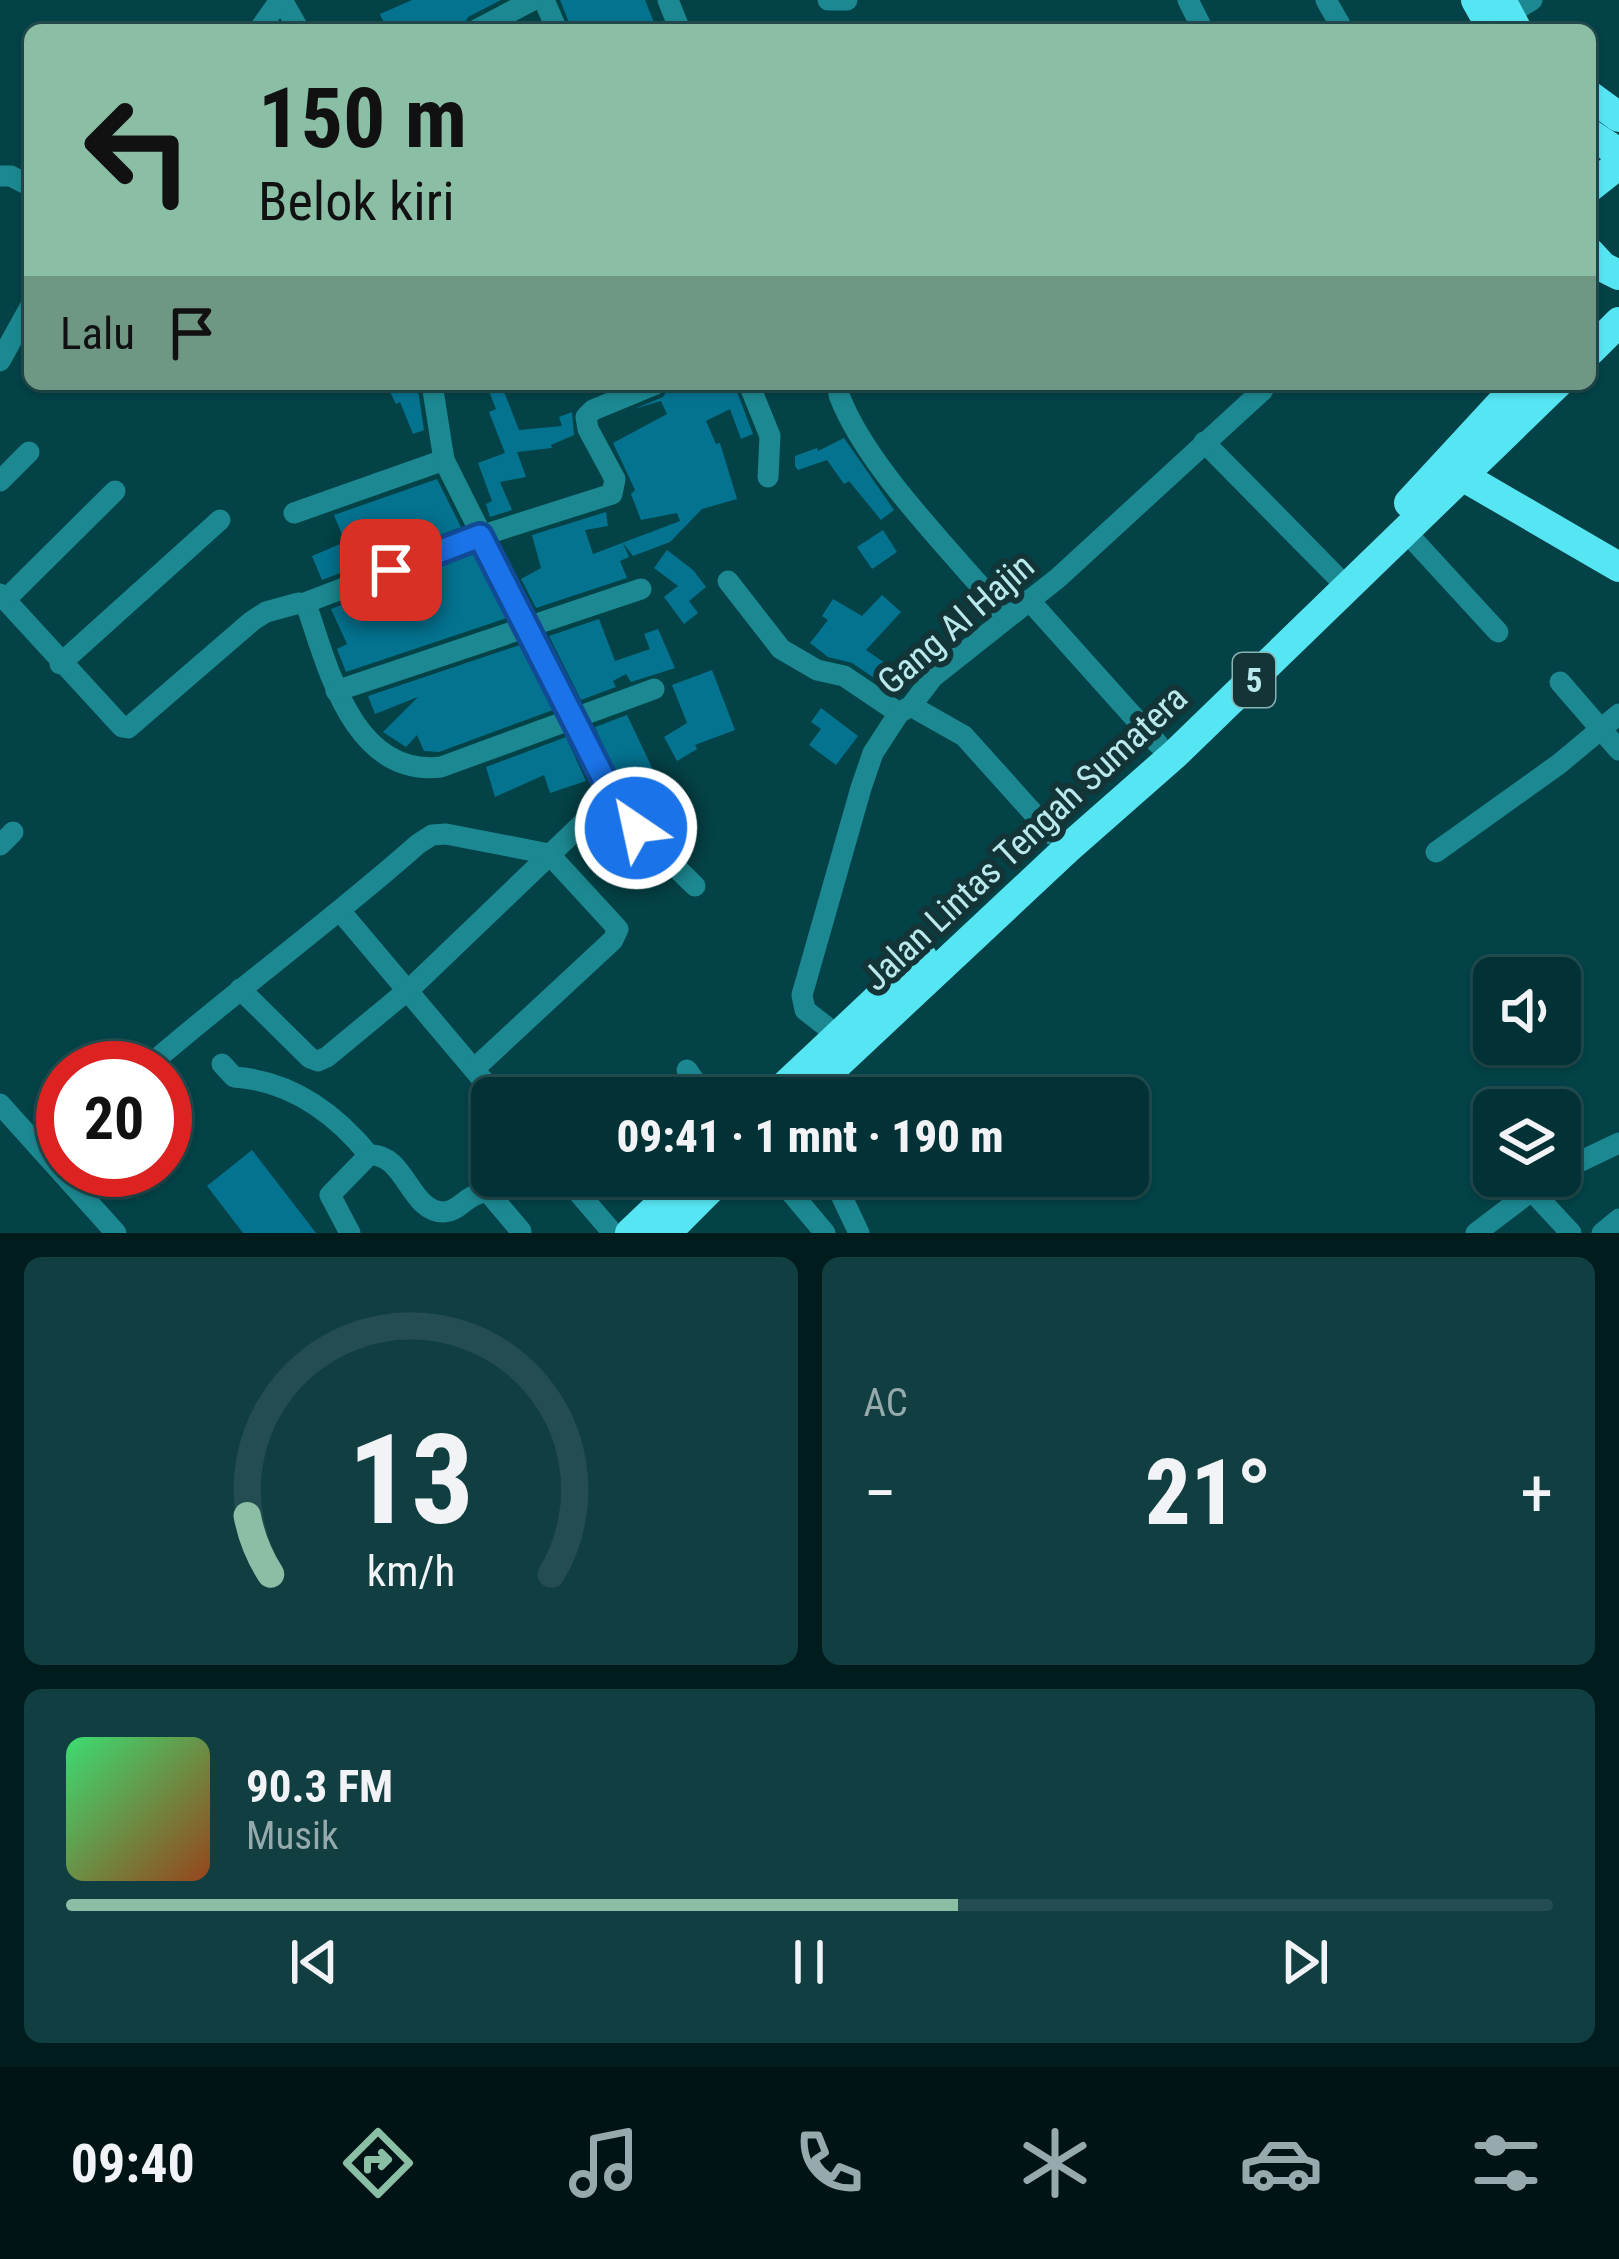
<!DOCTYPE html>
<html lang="id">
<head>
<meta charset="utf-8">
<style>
	body { margin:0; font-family:"Roboto Condensed",sans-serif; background:#103e41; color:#f1f3f6; height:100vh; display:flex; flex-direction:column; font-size:45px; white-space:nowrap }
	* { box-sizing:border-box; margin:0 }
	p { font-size:39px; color:#96aaad }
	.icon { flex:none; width:66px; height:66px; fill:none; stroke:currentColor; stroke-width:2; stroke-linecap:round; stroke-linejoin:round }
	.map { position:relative; height:1233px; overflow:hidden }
	.drawer { display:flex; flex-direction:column; gap:24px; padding:24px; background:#011c1d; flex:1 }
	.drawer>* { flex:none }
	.guide { position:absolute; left:24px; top:24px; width:1572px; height:366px; border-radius:18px; box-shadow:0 3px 9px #0004,0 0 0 3px #234d50; background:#8abfa5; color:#111; overflow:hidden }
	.tools { position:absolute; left:1473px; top:957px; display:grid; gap:24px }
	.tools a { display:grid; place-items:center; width:108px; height:108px; border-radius:18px; background:#023235; box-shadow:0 3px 9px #0004,0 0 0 3px #234d50; font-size:60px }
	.speed { position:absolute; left:36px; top:1041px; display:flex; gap:24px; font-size:60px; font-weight:700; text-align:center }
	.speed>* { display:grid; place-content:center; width:156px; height:156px; border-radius:50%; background:#023235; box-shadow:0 3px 9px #0004,0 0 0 3px #234d50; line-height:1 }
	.speed .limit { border:18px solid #d22; background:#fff; color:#111 }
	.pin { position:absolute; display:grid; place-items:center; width:102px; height:102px; color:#fff; margin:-51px; border-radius:24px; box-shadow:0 6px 18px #0006 }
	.me { position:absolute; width:132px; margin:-66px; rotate:326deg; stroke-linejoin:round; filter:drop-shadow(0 0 9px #0008) }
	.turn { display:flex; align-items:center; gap:42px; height:252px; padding:0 36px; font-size:54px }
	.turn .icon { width:156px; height:156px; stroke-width:2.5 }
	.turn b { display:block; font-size:84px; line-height:102px }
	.then { display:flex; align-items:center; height:114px; padding:0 36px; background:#0003; gap:24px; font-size:45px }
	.big { font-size:90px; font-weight:800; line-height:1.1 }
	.drawer .card { flex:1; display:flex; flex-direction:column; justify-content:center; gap:18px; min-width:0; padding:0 42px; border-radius:18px; background:#103e41 }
	.drawer .dial { align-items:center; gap:0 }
	.dial svg { height:312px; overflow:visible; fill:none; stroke:#234d50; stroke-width:7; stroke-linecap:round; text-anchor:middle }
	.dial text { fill:#f1f3f6; stroke:none }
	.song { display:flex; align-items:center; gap:36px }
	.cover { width:144px; height:144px; border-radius:18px; background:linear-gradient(135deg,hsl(140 70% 55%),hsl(20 70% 35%)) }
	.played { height:12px; border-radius:6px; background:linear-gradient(90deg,#8abfa5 60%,#234d50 60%) }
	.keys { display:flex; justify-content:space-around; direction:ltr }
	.heat { display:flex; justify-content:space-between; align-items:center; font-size:66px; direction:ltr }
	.drawer .tiles { flex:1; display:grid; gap:24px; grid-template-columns:1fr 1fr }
	.card:last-child { grid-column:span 2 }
	.trip { position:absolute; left:471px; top:1077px; width:678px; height:120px; border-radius:18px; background:#023235; box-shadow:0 3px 9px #0004,0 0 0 3px #234d50; font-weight:800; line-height:120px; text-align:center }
	.dock { display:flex; height:192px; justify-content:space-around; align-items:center; background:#011415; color:#96aaad }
	.dock .icon { width:84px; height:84px }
	.dock .current { color:#8abfa5 }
	.dock b { font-size:54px; color:#f1f3f6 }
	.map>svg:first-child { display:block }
	.building { fill:#047390 }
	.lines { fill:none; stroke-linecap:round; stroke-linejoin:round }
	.minor { stroke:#1c8891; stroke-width:21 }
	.highway { stroke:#56e5f3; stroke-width:30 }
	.route-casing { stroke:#114b97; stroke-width:30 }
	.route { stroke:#1a73e8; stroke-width:21 }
	.labels { text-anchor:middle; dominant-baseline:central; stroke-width:12; stroke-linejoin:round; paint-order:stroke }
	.shield { fill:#143538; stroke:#88b3b7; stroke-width:3 }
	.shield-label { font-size:33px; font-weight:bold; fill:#bae9ed }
	.street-label { font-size:36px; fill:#bae9ed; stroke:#143538 }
</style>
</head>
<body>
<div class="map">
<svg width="1619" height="1233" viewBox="0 0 1619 1233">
	<rect width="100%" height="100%" fill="#034247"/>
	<g class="building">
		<path d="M 412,0 L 501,0 L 468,17 L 461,30 L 387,30 L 380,14 Z"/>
		<path d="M 560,0 L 645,0 L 655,25 L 642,30 L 572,30 Z"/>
		<path d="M 395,384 L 417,384 L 424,430 L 413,434 L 400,402 L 396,404 L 388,388 Z"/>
		<path d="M 486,384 L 501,384 L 519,430 L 562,426 L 559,417 L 572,412 L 574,435 L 551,445 L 552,448 L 517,452 L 526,477 L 500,482 L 512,510 L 490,517 L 486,504 L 492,501 L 478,463 L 505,453 L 489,412 L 496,409 Z"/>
		<path d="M 671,384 L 691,384 L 694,390 L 705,384 L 734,384 L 753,434 L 741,439 L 730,409 L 706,421 L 716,444 L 720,443 L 737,499 L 702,509 L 670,542 L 633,556 L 623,543 L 629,557 L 620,561 L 627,578 L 536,608 L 521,579 L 541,568 L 532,535 L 606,512 L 608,526 L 585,530 L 593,554 L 680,521 L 677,513 L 641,520 L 631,494 L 635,490 L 613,443 L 667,414 L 661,401 L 634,409 L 663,397 Z"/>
		<path d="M 844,438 L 894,510 L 881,520 L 849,481 L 844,484 L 827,460 L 798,470 L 795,466 L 795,456 L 817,448 L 818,451 Z"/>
		<path d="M 437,479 L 461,527 L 322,580 L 312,556 L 345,542 L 334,515 Z"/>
		<path d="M 883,530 L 897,552 L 872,569 L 857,547 Z"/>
		<path d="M 667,550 L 693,570 L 706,587 L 689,601 L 698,613 L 684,624 L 664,597 L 678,586 L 654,568 Z"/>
		<path d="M 474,554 L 507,618 L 346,672 L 337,649 L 347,644 L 331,609 Z"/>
		<path d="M 882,595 L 901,612 L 866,650 L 908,679 L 898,694 L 852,663 L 828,657 L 810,643 L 828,620 L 822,616 L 833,599 L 862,616 Z"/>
		<path d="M 599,619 L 615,661 L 650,649 L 644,634 L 658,629 L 675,668 L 631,682 L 626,674 L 613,681 L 616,687 L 581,700 L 549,636 Z"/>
		<path d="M 520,645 L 553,710 L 439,752 L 424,751 L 417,735 L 406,747 L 383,732 L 418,697 L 375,714 L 368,696 Z"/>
		<path d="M 712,670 L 735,730 L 695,745 L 697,749 L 677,761 L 664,737 L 687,723 L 672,685 Z"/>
		<path d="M 821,708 L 858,736 L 836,765 L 809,745 L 821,729 L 811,722 Z"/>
		<path d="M 627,715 L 655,774 L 649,776 L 654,786 L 643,792 L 638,782 L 622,790 L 595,727 Z"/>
		<path d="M 566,737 L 586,781 L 550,793 L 544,775 L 495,797 L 486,767 Z"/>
		<path d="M 252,1150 L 316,1233 L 243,1233 L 207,1186 Z"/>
	</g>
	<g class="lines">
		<g class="minor">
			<path d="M 282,0 L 299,30"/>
			<path d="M 544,0 L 557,30"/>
			<path d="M 668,0 L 680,30"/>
			<path d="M 828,0 L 847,0"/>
			<path d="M 1188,0 L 1203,30"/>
			<path d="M 1326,0 L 1343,30"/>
			<path d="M 1509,14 L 1532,0"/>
			<path d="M 259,30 L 280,0"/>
			<path d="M 476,30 L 533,0"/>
			<path d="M 0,176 L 11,176 L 30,186"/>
			<path d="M 0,361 L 30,307"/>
			<path d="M 749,384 L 770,436 L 768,477"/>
			<path d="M 839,395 C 867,469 955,554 1006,616"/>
			<path d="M 1204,442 L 1337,577"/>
			<path d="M 0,481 L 29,452"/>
			<path d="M 294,513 L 444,460"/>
			<path d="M 1407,533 L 1498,632"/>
			<path d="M 728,581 L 781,649 L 817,670 L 844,676 L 899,713"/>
			<path d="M 0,594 L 122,727 L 128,728 L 252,621 L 266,612 L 299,603 L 307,607 C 329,671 354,777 441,767 L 654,689"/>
			<path d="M 5,600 L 115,491"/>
			<path d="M 1029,600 L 1158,744"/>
			<path d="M 302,604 L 480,536 L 612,494 L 615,479 L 588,429 L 586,417 L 593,410 L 656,384"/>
			<path d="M 60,664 L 220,520"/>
			<path d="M 1560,682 L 1619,750"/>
			<path d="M 336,691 L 641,589"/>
			<path d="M 911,706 L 964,736 L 1053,835"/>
			<path d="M 607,800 L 695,886"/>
			<path d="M 0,845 L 13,832"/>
			<path d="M 1436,852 L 1559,764 L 1619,714"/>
			<path d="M 341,912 L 498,1098"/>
			<path d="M 240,989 L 310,1058 L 318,1061 L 327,1057 L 414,985 L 607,800 L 606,783 L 444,460 L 432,384"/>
			<path d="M 837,1035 L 805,1010 L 802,995 L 861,788 L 873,753 L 899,713 L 911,706 L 933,677 L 1058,578 L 1263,390"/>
			<path d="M 222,1064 L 234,1077 C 291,1081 334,1112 369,1155"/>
			<path d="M 146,1068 C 235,991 330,922 418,844 L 432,835 L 446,834 L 549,854 L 618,929 L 613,940 L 474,1069"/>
			<path d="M 687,1070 L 706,1098"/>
			<path d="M 0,1104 L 116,1233"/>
			<path d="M 1560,1171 L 1619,1143"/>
			<path d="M 564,1176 L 613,1233"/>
			<path d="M 777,1176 L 825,1233"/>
			<path d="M 832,1176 L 859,1233"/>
			<path d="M 1531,1190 L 1571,1233"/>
			<path d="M 350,1233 L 330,1195 L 369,1155 C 405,1152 410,1213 444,1212 C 461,1211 466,1193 488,1192 L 521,1231"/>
			<path d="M 1476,1233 L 1551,1176"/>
			<path d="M 1602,1233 L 1619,1219"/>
		</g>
		<g class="highway">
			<path d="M 1476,0 L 1493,30"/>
			<path d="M 1501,0 L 1517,30"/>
			<path d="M 1590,96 L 1619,117"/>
			<path d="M 1590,134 L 1619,153"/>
			<path d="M 1590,187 L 1619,164"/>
			<path d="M 1590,253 L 1603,267 L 1619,275"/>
			<path d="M 1590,351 L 1619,322"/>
			<path d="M 1464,477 L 1619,567"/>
			<path d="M 1409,503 L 1519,384"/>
			<path d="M 772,1098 L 922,957"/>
			<path d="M 801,1098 L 1067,849 L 1175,754 L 1557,384"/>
			<path d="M 630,1233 L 690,1176"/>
			<path d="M 666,1233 L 723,1176"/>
		</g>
	</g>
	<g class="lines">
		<g class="route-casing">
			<path id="route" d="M 391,570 L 480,536 L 606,783 L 607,800 L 636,828"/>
		</g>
		<use href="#route" class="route"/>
	</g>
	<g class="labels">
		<rect class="shield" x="1233" y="653" width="42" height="54" rx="9"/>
		<g class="shield-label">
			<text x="1254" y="680">5</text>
		</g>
		<g class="street-label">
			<text transform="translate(956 624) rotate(-41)">Gang Al Hajin</text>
			<text transform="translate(1025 838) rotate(-43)">Jalan Lintas Tengah Sumatera</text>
		</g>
	</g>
</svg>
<div class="tools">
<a><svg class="icon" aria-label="sound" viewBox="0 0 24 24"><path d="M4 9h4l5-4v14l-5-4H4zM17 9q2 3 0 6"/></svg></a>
<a><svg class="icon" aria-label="layers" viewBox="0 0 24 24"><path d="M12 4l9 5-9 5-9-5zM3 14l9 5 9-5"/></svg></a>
</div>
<div class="speed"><div class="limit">20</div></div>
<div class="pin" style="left:391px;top:570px;background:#d93025"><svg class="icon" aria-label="arrive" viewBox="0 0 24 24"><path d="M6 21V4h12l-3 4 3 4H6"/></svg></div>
<svg class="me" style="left:636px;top:828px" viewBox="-20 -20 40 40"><circle r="17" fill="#1a73e8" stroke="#fff" stroke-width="3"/><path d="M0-11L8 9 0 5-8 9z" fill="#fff"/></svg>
<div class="trip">09:41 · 1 mnt · 190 m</div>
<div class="guide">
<div class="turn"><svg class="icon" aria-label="left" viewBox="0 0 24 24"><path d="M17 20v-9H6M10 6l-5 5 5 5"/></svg><div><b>150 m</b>Belok kiri</div></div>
<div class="then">Lalu<svg class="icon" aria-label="arrive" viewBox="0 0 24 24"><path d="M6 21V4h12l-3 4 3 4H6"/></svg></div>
</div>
</div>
<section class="drawer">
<div class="tiles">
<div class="card dial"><svg viewBox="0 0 100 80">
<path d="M14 69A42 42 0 1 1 86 69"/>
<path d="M14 69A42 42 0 0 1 8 54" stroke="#8abfa5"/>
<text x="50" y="56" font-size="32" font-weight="700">13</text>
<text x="50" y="72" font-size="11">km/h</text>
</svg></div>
<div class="card"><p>AC</p>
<div class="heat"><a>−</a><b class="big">21°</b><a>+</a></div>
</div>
<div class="card">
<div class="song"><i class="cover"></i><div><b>90.3 FM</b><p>Musik</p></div></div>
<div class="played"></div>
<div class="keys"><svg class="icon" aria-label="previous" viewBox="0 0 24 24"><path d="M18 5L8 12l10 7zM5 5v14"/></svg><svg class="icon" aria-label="pause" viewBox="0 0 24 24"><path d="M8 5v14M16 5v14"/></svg><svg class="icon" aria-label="next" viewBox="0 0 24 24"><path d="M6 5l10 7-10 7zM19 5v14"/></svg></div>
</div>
</div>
</section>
<nav class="dock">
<b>09:40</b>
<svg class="icon current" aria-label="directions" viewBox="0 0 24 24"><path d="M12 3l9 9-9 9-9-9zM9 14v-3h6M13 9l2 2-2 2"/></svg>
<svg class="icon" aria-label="music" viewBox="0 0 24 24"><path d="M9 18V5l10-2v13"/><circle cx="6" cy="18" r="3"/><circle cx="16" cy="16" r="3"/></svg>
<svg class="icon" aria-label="phone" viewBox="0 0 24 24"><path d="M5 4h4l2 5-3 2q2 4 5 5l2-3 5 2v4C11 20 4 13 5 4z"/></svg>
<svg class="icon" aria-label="climate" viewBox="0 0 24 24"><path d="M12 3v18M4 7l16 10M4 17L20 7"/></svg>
<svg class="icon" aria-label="car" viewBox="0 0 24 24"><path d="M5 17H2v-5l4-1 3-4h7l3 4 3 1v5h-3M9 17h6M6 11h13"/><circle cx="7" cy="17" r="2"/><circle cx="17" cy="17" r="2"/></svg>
<svg class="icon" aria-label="filters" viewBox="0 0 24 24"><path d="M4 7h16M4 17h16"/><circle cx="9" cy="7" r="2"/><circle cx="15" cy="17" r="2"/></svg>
</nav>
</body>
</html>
